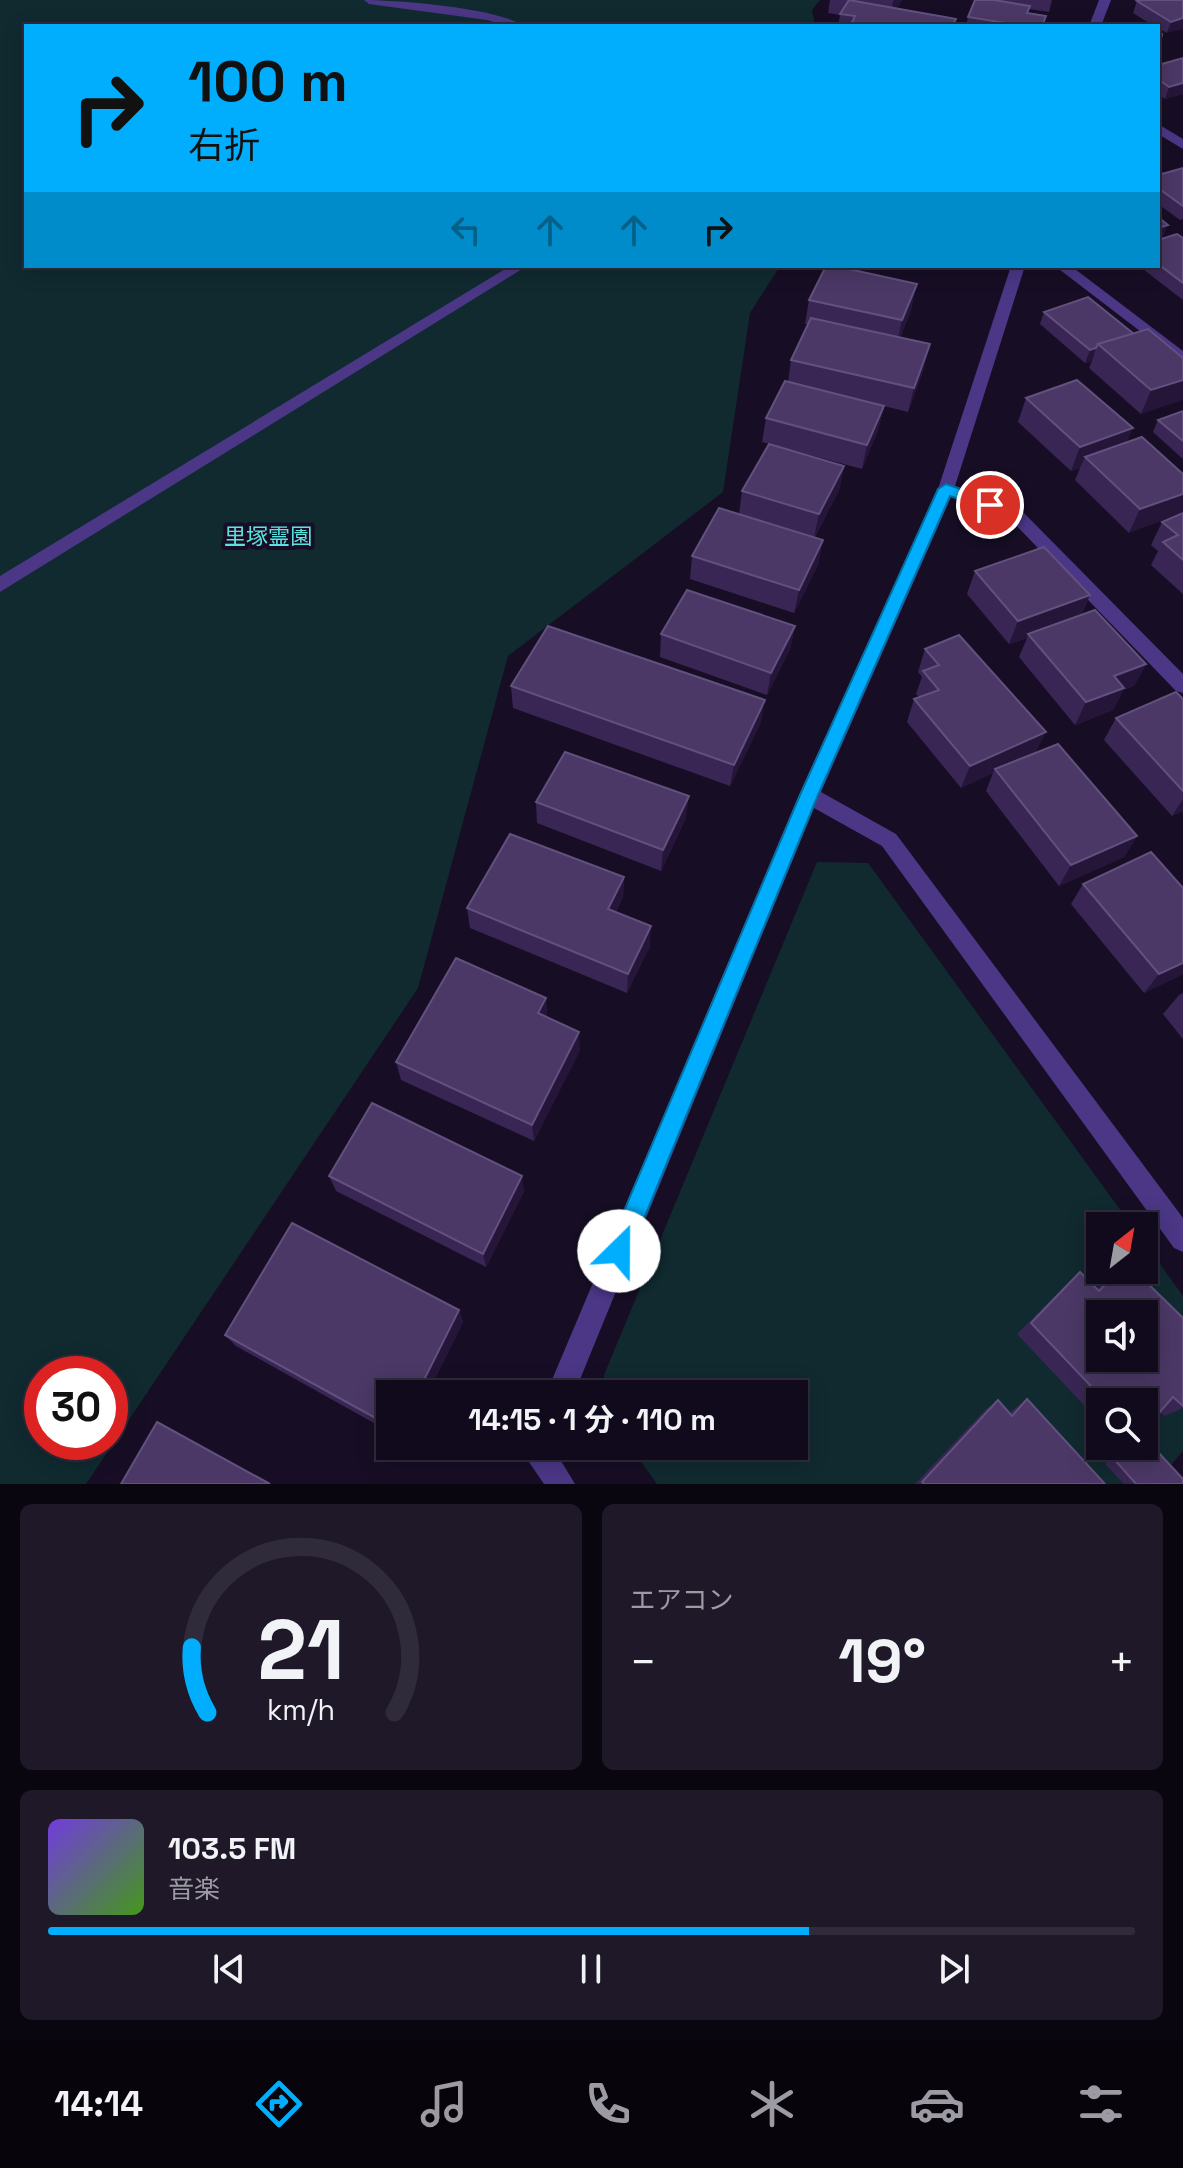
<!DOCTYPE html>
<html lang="ja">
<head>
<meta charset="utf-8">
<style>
	body { margin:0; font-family:"Space Grotesk","Noto Sans JP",sans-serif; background:#1e1829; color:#f1f3f6; height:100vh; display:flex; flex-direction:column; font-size:30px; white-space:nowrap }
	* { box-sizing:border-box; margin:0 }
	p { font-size:26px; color:#9c9aa3 }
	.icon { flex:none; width:44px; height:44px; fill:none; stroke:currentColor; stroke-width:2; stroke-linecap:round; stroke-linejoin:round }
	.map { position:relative; height:1484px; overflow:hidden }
	.drawer { display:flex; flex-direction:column; gap:20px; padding:20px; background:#09060f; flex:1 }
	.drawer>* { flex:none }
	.guide { position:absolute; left:24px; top:24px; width:1136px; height:244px; border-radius:0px; box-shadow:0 4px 20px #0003,0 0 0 2px #302b3b; background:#00aefd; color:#111; overflow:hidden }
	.needle { width:52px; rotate:31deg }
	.controls { position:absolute; left:1086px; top:1212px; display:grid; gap:16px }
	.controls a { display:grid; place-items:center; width:72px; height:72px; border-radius:0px; background:#110a1c; box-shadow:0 4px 20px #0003,0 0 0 2px #302b3b; font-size:40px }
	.speed { position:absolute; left:24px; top:1356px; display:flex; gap:16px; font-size:40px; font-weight:700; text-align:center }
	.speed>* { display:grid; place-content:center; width:104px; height:104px; border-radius:50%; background:#110a1c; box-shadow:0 4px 20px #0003,0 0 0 2px #302b3b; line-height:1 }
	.speed .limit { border:12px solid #d22; background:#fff; color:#111 }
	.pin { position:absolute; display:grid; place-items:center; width:68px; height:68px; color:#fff; margin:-34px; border:4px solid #fff; border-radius:50%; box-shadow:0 2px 8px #0007 }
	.me { position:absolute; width:88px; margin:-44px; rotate:23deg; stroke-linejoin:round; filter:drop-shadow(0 0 6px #0008) }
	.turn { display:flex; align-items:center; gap:28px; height:168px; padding:0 32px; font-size:36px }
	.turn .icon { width:104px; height:104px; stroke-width:2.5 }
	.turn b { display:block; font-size:56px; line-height:68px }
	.lanes { display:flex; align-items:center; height:76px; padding:0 32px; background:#0003; justify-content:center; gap:40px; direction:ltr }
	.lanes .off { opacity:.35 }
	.big { font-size:60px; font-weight:700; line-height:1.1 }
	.drawer .tile { flex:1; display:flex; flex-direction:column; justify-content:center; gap:12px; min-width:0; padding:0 28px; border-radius:12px; background:#1e1829 }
	.drawer .dial { align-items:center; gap:0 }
	.dial svg { height:208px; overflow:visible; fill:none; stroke:#302b3b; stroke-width:7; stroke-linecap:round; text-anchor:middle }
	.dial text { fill:#f1f3f6; stroke:none }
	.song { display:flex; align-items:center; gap:24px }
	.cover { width:96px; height:96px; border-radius:12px; background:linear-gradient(135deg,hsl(260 70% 55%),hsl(100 70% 35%)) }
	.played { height:8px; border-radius:4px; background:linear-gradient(90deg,#00aefd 70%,#302b3b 70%) }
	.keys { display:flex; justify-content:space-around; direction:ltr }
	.heat { display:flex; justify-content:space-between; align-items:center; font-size:44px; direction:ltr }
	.drawer .tiles { flex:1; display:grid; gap:20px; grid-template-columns:1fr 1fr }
	.tile:last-child { grid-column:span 2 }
	.trip { position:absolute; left:376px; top:1380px; width:432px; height:80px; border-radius:0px; background:#110a1c; box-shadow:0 4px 20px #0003,0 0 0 2px #302b3b; font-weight:700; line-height:80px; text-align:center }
	.tab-bar { display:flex; height:128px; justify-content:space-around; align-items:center; background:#07040b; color:#9c9aa3 }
	.tab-bar .icon { width:56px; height:56px }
	.tab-bar .current { color:#00aefd }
	.tab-bar b { font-size:36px; color:#f1f3f6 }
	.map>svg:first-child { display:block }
	.green { fill:#102a30; fill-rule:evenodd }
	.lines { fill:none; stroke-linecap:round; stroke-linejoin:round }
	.service { fill:#4b3786; fill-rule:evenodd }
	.minor { fill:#4b3786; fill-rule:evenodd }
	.wall { fill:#392654 }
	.shaded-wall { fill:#241539 }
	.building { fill:#4b3866; stroke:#62507e; stroke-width:2; fill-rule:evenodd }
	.route { fill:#00aefd; stroke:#0071a4; stroke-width:2 }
	.labels { text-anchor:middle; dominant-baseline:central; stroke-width:8; stroke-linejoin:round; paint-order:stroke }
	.park-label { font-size:22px; fill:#59e4df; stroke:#170e25 }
</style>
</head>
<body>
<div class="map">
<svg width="1183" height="1484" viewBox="0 0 1183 1484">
	<rect width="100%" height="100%" fill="#170e25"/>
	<g class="green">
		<path d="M 0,0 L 820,0 L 812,10 L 815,26 L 26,26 L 26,266 L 780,266 L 750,313 L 723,492 L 508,656 L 418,988 L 86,1484 L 0,1484 ZM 42,1374 L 110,1374 L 110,1442 L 42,1442 Z"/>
		<path d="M 817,862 L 868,863 L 1132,1226 L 1100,1226 L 1100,1270 L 1144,1270 L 1144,1242 L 1183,1296 L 1183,1451 L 1155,1484 L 657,1484 L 630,1446 L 794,1446 L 794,1394 L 606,1394 L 604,1375 ZM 1100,1314 L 1144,1314 L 1144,1358 L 1100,1358 ZM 1100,1402 L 1144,1402 L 1144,1446 L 1100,1446 Z"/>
	</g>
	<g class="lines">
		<g class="service">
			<path d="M 364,0 C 398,0 498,8 524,26 L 506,26 L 487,20 L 369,4 Z"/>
			<path d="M 510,266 L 527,266 L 0,592 L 0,576 Z"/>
		</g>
		<g class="minor">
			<path d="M 1099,0 L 1111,0 L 1101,26 L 1089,26 Z"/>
			<path d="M 1158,124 L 1183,139 L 1183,149 L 1158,134 Z"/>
			<path d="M 1011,266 L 1025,266 L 955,486 L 1019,508 L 1183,674 L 1183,693 L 1176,691 L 1007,516 L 951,497 L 821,792 L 896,834 L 1183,1218 L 1183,1252 L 1174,1248 L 882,846 L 814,808 L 574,1394 L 546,1394 L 799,795 L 938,489 Z"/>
			<path d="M 1055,266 L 1071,266 L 1183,351 L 1183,364 Z"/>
			<path d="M 524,1446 L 552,1446 L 575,1484 L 544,1484 L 527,1459 Z"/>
		</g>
	</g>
	<g class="wall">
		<path d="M 830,0 L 902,0 L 897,8 L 956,19 L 954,26 L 838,26 L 840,15 L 828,13 Z"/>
		<path d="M 975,0 L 1052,0 L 1049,12 L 1029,9 L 1028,13 L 1043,26 L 966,26 L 968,17 Z"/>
		<path d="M 1183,0 L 1167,33 L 1158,28 L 1158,26 L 1154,26 L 1133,13 L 1137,1 Z"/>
		<path d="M 1183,58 L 1183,94 L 1165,99 L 1158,94 L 1158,65 Z"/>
		<path d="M 1183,168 L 1183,219 L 1180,220 L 1158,204 L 1158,175 Z"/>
		<path d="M 1183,238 L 1183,300 L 1139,266 L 1158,266 L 1158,240 Z"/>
		<path d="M 809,300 L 912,307 L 900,338 L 924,368 L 908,412 L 884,406 L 878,430 L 862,469 L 762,442 L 766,418 L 788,382 L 791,360 L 808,324 L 805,324 Z"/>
		<path d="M 1044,312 L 1134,334 L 1183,358 L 1141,414 L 1089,368 L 1092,361 L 1085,363 L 1040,324 Z"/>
		<path d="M 1026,398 L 1127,442 L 1183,474 L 1129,533 L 1075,480 L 1080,468 L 1071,471 L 1018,422 Z"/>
		<path d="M 1183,411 L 1183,459 L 1153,432 L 1158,420 Z"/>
		<path d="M 844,466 L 839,490 L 815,537 L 819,563 L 794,613 L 690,579 L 692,556 L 739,514 L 742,491 Z"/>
		<path d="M 1183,513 L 1183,594 L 1151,565 L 1158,551 L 1151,545 L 1162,522 Z"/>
		<path d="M 975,571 L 1090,595 L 1081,615 L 1146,664 L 1134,686 L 1123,690 L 1113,710 L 1075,725 L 1019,657 L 1027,638 L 1009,644 L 967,594 Z"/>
		<path d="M 795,626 L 790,649 L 767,695 L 660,657 L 661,634 Z"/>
		<path d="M 925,649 L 1036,752 L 1137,836 L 1124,857 L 1059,886 L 986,791 L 993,773 L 961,788 L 907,722 L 914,699 L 919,697 L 916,694 L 922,677 L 918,672 Z"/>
		<path d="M 511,686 L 761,722 L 730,786 L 513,708 Z"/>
		<path d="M 1183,699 L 1183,811 L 1172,816 L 1104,740 L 1116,718 Z"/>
		<path d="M 536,802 L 686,818 L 661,871 L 537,823 Z"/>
		<path d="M 624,877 L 623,897 L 616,912 L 650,946 L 627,993 L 470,928 L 467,908 Z"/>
		<path d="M 1083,884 L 1183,888 L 1183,974 L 1144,993 L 1071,904 Z"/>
		<path d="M 1183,993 L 1183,1039 L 1163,1014 L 1179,995 Z"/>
		<path d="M 546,998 L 547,1017 L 580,1050 L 534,1141 L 401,1080 L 396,1062 Z"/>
		<path d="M 329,1176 L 524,1191 L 486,1267 L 336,1191 Z"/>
		<path d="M 1117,1270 L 1134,1270 L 1183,1318 L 1183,1408 L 1165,1416 L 1144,1402 L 1100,1402 L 1100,1417 L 1097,1419 L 1017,1334 L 1066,1285 L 1080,1272 L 1097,1289 Z"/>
		<path d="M 459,1310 L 463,1322 L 427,1394 L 390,1394 L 390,1432 L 236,1346 L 225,1335 Z"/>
		<path d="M 1027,1399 L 1105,1484 L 915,1484 L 985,1410 L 998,1400 L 1009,1413 Z"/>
		<path d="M 1122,1446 L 1144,1446 L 1183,1484 L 1124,1484 L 1105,1464 Z"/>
	</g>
	<g class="shaded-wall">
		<path d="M 894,0 L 902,0 L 889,24 L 893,2 Z"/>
		<path d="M 1183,18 L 1183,29 L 1167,33 L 1171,22 Z"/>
		<path d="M 1183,83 L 1183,94 L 1165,99 L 1169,87 Z"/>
		<path d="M 1168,225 L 1163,237 L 1158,239 L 1158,228 Z"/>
		<path d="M 917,284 L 912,307 L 897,344 L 902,320 Z"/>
		<path d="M 930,344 L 924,368 L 908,412 L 914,388 Z"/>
		<path d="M 1096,348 L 1092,361 L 1085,363 L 1090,350 Z"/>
		<path d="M 1183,380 L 1183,400 L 1141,414 L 1151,390 Z"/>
		<path d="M 884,406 L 878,430 L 862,469 L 867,445 Z"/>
		<path d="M 1133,428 L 1123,452 L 1085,457 L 1080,468 L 1071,471 L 1080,447 Z"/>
		<path d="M 844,466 L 839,490 L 814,538 L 819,514 Z"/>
		<path d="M 1183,494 L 1183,513 L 1129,533 L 1140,509 Z"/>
		<path d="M 823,540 L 819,563 L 794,613 L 799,590 Z"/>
		<path d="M 1090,595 L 1079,618 L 1028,634 L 1027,638 L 1009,644 L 1018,621 Z"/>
		<path d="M 795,626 L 790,649 L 767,695 L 771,673 Z"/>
		<path d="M 1146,664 L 1134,686 L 1123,690 L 1113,710 L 1075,725 L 1086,702 L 1114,676 Z"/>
		<path d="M 765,700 L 761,722 L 730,786 L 734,765 Z"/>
		<path d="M 1046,732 L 1035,754 L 995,769 L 993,773 L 961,788 L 970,766 Z"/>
		<path d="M 689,796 L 686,818 L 661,871 L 663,850 Z"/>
		<path d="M 1183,799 L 1183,811 L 1172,816 Z"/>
		<path d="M 1137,836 L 1124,857 L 1059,886 L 1071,865 Z"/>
		<path d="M 624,877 L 623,897 L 608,929 L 608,909 Z"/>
		<path d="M 651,926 L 650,946 L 627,993 L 628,974 Z"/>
		<path d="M 1183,963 L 1183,974 L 1144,993 L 1159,974 Z"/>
		<path d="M 546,998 L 547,1016 L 539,1032 L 538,1013 Z"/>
		<path d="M 579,1032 L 580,1050 L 534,1141 L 532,1125 Z"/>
		<path d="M 522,1176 L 524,1191 L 486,1267 L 483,1254 Z"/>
		<path d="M 459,1310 L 463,1322 L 427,1394 L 417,1394 Z"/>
	</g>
	<g class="building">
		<path d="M 849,0 L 956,19 L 952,26 L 874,26 L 852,22 L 855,16 L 840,14 Z"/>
		<path d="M 975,0 L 994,0 L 1030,6 L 1027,13 L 1046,16 L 1042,26 L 1025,26 L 968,17 Z"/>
		<path d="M 1142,0 L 1183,0 L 1183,18 L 1171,22 L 1137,1 Z"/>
		<path d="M 1158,33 L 1162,34 L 1158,52 Z"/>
		<path d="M 1183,58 L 1183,83 L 1169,87 L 1158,79 L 1158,65 Z"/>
		<path d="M 1183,168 L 1183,206 L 1158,188 L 1158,175 Z"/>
		<path d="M 1158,217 L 1168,225 L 1158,228 Z"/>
		<path d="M 1177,234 L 1183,238 L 1183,283 L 1158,264 L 1158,240 Z"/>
		<path d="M 826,266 L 835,266 L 917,284 L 902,320 L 809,300 Z"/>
		<path d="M 1088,297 L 1134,334 L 1098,344 L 1096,348 L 1090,350 L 1044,312 Z"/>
		<path d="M 811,318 L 930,344 L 914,388 L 791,360 Z"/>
		<path d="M 1148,329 L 1183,358 L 1183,380 L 1151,390 L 1098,344 Z"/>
		<path d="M 1077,380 L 1133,428 L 1080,447 L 1026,398 Z"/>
		<path d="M 785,381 L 884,406 L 867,445 L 766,418 Z"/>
		<path d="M 1183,411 L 1183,441 L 1158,420 Z"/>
		<path d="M 1142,437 L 1183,474 L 1183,494 L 1140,509 L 1085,457 Z"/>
		<path d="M 769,444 L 844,466 L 819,514 L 742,491 Z"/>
		<path d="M 719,508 L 823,540 L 799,590 L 692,556 Z"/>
		<path d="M 1183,513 L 1183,560 L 1163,542 L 1178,535 L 1162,522 Z"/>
		<path d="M 1044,547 L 1090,595 L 1018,621 L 975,571 Z"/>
		<path d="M 687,590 L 795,626 L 771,673 L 661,634 Z"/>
		<path d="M 1095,610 L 1146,664 L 1114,676 L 1124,688 L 1086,702 L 1028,634 Z"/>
		<path d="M 548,626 L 765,700 L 734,765 L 511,686 Z"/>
		<path d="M 959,635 L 1046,732 L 970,766 L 914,699 L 939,690 L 923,671 L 939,665 L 925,649 Z"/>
		<path d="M 1176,692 L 1183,699 L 1183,791 L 1116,718 Z"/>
		<path d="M 1058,744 L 1137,836 L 1071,865 L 995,769 Z"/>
		<path d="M 565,752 L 689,796 L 663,850 L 536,802 Z"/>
		<path d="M 510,834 L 624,877 L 608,909 L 651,926 L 628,974 L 467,908 Z"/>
		<path d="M 1151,852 L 1183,888 L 1183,963 L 1159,974 L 1083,884 Z"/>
		<path d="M 456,958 L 546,998 L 538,1013 L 579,1032 L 532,1125 L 396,1062 Z"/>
		<path d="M 372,1103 L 522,1176 L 483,1254 L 329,1176 Z"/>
		<path d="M 292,1223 L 459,1310 L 417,1394 L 390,1394 L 390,1426 L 225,1335 Z"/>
		<path d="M 1119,1270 L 1134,1270 L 1183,1318 L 1183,1406 L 1173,1397 L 1144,1430 L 1144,1402 L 1106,1402 L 1031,1323 L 1080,1272 L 1099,1291 ZM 1100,1314 L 1144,1314 L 1144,1358 L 1100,1358 Z"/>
		<path d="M 1027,1399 L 1105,1484 L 924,1484 L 922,1482 L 998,1400 L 1012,1416 Z"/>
		<path d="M 157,1422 L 270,1484 L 121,1484 Z"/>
		<path d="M 1144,1437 L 1183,1479 L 1183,1484 L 1136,1484 L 1114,1459 L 1127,1446 L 1144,1446 Z"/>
	</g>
	<path class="route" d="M 946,484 L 996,501 L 998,505 L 990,510 L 950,496 L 818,795 L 627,1260 L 619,1263 L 611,1260 L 607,1251 L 800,795 L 938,489 Z"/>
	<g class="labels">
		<g class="park-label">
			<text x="268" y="536">里塚霊園</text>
		</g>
	</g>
</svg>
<div class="controls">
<a><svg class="needle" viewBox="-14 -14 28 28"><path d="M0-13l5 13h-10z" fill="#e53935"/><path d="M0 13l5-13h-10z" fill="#9c9aa3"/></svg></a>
<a><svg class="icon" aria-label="sound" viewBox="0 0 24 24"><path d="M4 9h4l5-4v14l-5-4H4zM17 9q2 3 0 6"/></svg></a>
<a><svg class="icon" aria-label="search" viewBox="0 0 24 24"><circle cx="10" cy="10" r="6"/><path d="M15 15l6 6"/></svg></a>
</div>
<div class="speed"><div class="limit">30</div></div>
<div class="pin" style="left:990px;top:505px;background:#d93025"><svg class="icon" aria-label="arrive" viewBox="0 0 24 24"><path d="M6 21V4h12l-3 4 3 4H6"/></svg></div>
<svg class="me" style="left:619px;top:1251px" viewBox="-20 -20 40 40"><circle r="19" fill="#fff"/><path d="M0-13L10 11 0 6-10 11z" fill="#00aefd"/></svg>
<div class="trip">14:15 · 1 分 · 110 m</div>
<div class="guide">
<div class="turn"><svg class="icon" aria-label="right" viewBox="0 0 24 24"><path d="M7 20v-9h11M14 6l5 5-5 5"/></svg><div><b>100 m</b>右折</div></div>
<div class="lanes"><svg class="icon off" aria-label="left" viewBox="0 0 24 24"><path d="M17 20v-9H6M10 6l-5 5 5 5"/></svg><svg class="icon off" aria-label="ahead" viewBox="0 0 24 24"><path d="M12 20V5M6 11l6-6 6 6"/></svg><svg class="icon off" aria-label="ahead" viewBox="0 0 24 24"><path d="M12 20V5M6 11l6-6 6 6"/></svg><svg class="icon" aria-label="right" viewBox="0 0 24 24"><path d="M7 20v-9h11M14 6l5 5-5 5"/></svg></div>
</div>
</div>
<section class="drawer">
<div class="tiles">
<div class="tile dial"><svg viewBox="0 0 100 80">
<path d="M14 69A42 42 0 1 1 86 69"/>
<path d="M14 69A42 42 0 0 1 8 44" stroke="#00aefd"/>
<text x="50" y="56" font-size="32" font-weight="700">21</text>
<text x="50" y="72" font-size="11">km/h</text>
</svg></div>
<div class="tile"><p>エアコン</p>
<div class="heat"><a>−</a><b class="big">19°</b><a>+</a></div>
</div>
<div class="tile">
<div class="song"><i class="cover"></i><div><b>103.5 FM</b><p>音楽</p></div></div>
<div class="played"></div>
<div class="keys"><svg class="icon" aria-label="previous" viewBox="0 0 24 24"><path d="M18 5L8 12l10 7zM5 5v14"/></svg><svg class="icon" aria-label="pause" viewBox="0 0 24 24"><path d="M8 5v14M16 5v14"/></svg><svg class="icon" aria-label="next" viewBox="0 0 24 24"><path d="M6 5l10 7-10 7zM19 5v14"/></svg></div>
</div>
</div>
</section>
<nav class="tab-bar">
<b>14:14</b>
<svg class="icon current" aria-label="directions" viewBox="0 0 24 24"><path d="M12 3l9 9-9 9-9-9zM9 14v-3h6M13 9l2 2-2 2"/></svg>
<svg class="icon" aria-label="music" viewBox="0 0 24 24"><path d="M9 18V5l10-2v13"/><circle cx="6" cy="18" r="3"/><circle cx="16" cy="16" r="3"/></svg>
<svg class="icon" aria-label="phone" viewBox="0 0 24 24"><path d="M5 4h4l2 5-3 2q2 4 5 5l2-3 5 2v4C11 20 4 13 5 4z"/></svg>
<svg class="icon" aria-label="climate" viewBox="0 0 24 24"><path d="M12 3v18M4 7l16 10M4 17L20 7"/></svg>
<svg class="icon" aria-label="car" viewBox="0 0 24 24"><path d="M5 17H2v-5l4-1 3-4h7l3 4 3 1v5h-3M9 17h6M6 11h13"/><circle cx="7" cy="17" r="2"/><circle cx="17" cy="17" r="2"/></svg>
<svg class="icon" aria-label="filters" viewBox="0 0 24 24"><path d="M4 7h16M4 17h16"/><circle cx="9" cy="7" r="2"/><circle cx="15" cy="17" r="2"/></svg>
</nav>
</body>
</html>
